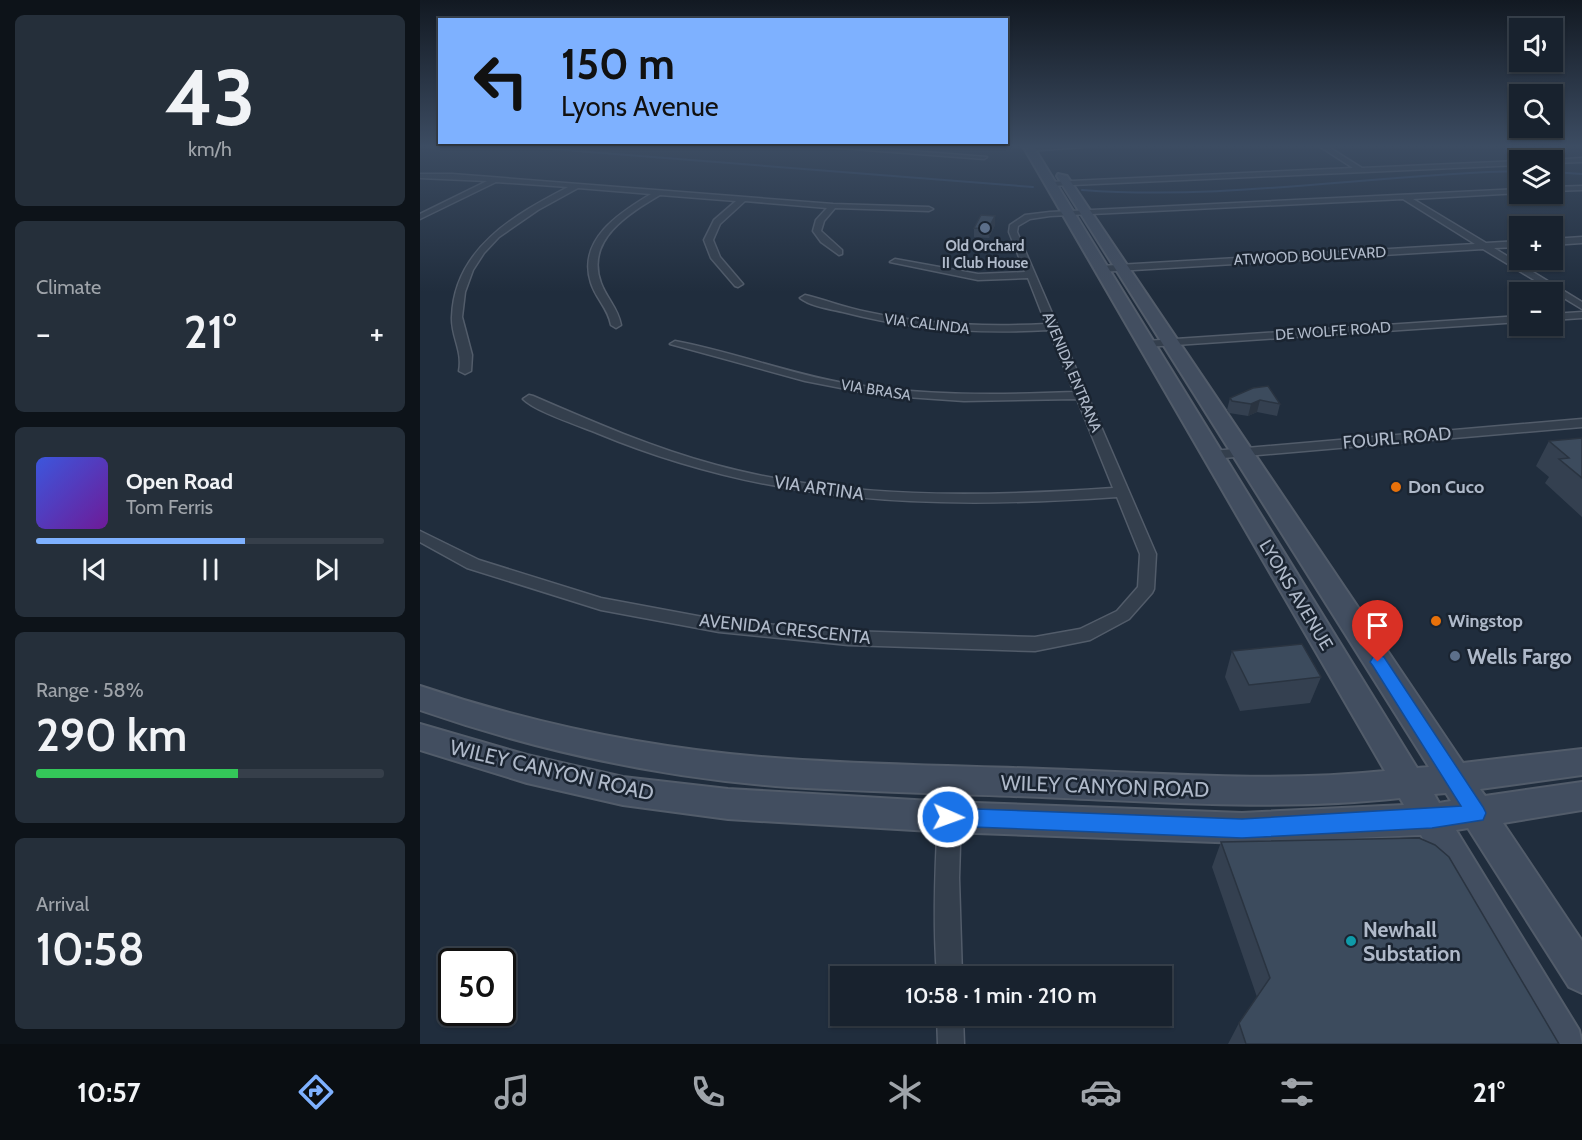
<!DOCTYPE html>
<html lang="en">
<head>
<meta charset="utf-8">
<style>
	body { margin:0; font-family:Cabin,sans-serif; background:#252f3a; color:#f1f3f6; height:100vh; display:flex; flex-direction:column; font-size:22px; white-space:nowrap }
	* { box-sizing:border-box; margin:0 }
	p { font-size:20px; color:#9fa4aa }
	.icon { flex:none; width:33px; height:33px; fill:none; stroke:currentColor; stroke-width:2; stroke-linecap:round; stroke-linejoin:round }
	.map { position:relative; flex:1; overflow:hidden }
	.sheet { display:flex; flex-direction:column; gap:15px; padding:15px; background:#0d1319; width:420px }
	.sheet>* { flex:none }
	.top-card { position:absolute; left:18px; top:18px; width:570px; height:126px; border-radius:0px; box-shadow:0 2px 4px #0004,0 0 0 2px #363f4a; background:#7eb1ff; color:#111; overflow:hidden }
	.controls { position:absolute; left:1089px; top:18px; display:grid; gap:12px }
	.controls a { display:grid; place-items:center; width:54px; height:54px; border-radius:0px; background:#18222e; box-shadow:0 2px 4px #0004,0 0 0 2px #363f4a; font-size:30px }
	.speed { position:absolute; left:18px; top:948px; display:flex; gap:12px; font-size:30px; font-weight:700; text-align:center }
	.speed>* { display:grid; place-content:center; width:78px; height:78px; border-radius:50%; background:#18222e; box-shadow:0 2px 4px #0004,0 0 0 2px #363f4a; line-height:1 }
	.speed .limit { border:3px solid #111; border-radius:9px; background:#fff; color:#111 }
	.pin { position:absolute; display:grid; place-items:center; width:51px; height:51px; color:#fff; margin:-62px -26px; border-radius:50% 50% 50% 0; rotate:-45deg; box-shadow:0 0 6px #0007 }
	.pin .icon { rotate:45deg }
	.me { position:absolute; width:66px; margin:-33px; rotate:92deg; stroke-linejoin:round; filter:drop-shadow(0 0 4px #0008) }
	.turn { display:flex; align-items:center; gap:21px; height:126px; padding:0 24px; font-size:27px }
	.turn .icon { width:78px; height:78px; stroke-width:2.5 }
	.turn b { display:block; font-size:42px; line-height:51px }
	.big { font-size:45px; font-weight:600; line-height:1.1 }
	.sheet .card { flex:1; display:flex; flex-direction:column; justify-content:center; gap:9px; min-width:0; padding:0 21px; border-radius:9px; background:#252f3a }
	.sheet .dial { align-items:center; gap:0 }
	.dial b { font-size:78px; line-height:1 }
	.song { display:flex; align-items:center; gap:18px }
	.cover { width:72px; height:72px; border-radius:9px; background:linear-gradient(135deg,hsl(230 70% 55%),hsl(280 70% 35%)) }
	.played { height:6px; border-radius:3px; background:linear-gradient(90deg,#7eb1ff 60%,#363f4a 60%) }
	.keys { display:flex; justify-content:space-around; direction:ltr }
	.heat { display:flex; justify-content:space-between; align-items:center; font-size:33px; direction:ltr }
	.charge { height:9px; border-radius:4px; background:linear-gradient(90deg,#34c759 58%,#363f4a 0) }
	.trip { position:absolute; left:410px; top:966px; width:342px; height:60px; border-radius:0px; background:#18222e; box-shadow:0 2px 4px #0004,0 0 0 2px #363f4a; font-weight:600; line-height:60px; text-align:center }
	.dock { display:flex; height:96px; justify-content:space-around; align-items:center; background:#0a0e12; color:#9fa4aa }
	.dock .icon { width:42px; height:42px }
	.dock .on { color:#7eb1ff }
	.dock b { font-size:27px; color:#f1f3f6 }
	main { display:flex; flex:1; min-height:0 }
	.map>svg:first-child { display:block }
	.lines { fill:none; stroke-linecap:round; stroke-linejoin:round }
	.stream { stroke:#324866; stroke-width:2 }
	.street-casing { stroke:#525c6a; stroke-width:3 }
	.secondary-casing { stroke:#525c6a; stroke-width:4 }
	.street { fill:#343f4d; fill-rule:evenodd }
	.secondary { fill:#424e60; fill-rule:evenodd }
	.wall { fill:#344050 }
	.shaded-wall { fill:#2a3441 }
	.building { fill:#3c4b5d; stroke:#2a3441; stroke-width:1.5 }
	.route { fill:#1a73e8; stroke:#114b97; stroke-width:1.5 }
	.service-dot { fill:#5c6f8a; stroke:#1a2431; stroke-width:2 }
	.food-dot { fill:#e8710a; stroke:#1a2431; stroke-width:2 }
	.culture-dot { fill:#0f9aa8; stroke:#1a2431; stroke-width:2 }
	.labels { text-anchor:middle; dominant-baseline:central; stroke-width:5; stroke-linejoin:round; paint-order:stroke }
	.far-poi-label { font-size:15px; font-weight:bold; fill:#afb9c9; stroke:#1a2431 }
	.far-street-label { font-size:15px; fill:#afb9c9; stroke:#1a2431 }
	.street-label { font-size:18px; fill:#afb9c9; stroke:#1a2431 }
	.poi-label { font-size:18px; font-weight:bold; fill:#afb9c9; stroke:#1a2431; text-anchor:start }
	.near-poi-label { font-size:21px; font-weight:bold; fill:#afb9c9; stroke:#1a2431; text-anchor:start }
	.near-street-label { font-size:21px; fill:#afb9c9; stroke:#1a2431 }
</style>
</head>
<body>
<main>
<section class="sheet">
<div class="card dial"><b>43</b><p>km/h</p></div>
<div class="card"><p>Climate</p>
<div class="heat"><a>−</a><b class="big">21°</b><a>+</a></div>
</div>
<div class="card">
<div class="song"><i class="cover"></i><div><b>Open Road</b><p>Tom Ferris</p></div></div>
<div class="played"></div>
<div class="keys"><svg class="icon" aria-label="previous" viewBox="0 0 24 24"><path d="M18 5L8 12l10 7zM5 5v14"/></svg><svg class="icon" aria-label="pause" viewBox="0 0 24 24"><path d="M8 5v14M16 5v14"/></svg><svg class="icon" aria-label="next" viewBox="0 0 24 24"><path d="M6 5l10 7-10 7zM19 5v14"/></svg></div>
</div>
<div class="card"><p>Range · 58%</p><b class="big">290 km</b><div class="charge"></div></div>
<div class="card"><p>Arrival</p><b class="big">10:58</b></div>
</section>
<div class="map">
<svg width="1162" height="1044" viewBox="0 0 1162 1044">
	<rect width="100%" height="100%" fill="#202d3d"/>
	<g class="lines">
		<g class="stream">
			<path d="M 93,146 L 613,187"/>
			<path d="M 1132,172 L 1162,174"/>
			<path d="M 662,190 C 808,201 954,174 1100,171"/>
		</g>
		<g class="street-casing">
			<g id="street">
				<path d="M 394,146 L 429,146 L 567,157 L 564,159 Z"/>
				<path d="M 628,146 L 676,146 L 609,151 L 606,149 Z"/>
				<path d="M 899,146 L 907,146 L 942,168 L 1100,161 L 1100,165 L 630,186 L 626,184 L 630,182 L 933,168 Z"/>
				<path d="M 1162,158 L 1162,162 L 1132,163 L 1132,160 L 1129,160 Z"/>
				<path d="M 0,174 L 32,174 L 413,204 L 509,207 L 513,209 L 509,211 L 415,208 L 404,221 L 401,231 L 422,250 L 422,254 L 419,255 L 401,242 L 393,231 L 396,220 L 407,208 L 325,201 L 300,224 L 293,240 L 300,257 L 323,284 L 318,287 L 315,286 L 291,258 L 284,240 L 294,220 L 316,201 L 240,195 C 208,214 165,240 181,283 C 187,299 198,308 201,325 L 196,328 L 191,325 C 188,308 176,299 171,283 C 157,240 199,213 231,194 L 158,188 L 118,210 L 79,237 L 64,253 L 53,270 L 45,292 L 42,317 L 52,355 L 51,371 L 45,374 L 39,371 C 43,351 31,336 32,317 C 34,249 94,215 148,187 L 76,182 L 0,219 L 0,214 L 67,181 L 0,178 Z"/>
				<path d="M 1162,186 L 1162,190 L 1132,191 L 1132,187 Z"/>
				<path d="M 1100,189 L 1100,193 L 993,199 L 1066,243 L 1100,241 L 1100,247 L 1074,248 L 1162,302 L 1162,309 L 1063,249 L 680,272 L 675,269 L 680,266 L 1055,244 L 983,199 L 630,216 L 610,219 L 598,226 L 597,232 L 736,554 L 734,589 L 732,593 L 709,619 L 670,640 L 615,651 L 428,645 L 299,632 L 181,610 L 47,568 L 0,542 L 0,531 L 59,560 L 181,598 L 299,620 L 428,631 L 615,637 L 660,629 L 697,611 L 718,587 L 720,554 L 697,497 C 513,510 350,505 177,433 C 160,426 114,411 103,399 L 109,395 L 113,396 C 173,422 233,448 296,465 C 425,500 561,497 693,488 L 657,399 L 544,401 L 457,395 L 385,381 L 250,344 L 255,341 C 314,352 370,374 429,384 C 504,396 579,395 654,392 L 629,330 C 559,334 491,330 423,312 C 410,309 390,306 380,298 L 385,295 C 406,300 426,308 447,312 C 506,325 566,327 626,324 L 608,278 L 558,280 L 470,262 L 475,259 L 558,274 L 605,272 L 589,232 L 590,225 L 605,215 L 630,212 Z"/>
				<path d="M 1162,237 L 1162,243 L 1132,245 L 1132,239 Z"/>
				<path d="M 1162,312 L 1162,318 L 1132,320 L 1132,314 Z"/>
				<path d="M 1100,316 L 1100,322 L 726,347 L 721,344 L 726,341 Z"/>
				<path d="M 1162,419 L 1162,427 L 792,459 L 785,455 L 792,451 Z"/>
				<path d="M 532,770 L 539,772 L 542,779 L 539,878 L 542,976 L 517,976 C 513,924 515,870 518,818 C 519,803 518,786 525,772 Z"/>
				<path d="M 517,1016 L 543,1016 L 544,1044 L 518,1044 Z"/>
			</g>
		</g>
		<g class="secondary-casing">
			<path id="secondary" d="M 603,146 L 613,146 L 997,768 L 1009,767 L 637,176 L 638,174 L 647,176 L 1043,763 L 1162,749 L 1162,775 L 1060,789 L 1065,796 L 1162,782 L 1162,810 L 1083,823 L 1162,941 L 1162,993 L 1149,987 L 1048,828 L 1036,830 L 1159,1030 L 1162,1044 L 1123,1044 L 1001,835 L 822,843 L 528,832 L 308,819 L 203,805 L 107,783 L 0,750 L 0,724 L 107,755 L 203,777 L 308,789 L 528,802 L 822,813 L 984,805 L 980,798 C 861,811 742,802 622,797 C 538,794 453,792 369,787 C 243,778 118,751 0,710 L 0,686 C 119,726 243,751 368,759 C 453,765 538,766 623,769 C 736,773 851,783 965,771 ZM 1026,793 L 1031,801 L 1019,803 L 1014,794 Z"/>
		</g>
		<use href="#street" class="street"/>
		<use href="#secondary" class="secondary"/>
	</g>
	<g class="wall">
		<path d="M 575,216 L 575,225 L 569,238 L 554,237 L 554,228 Z"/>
		<path d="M 833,388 L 860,404 L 857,416 L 837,412 L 828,416 L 809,413 L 807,410 L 810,398 Z"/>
		<path d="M 1162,438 L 1162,517 L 1125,483 L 1129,477 L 1116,466 L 1129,441 Z"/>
		<path d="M 812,651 L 901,677 L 890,703 L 820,711 L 805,677 Z"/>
		<path d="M 801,842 L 1139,1044 L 808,1044 L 819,1023 L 837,997 L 792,867 Z"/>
	</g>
	<g class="shaded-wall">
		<path d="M 575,216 L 575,225 L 569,238 L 568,229 Z"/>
		<path d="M 840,400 L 837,412 L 828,416 L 831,404 Z"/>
	</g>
	<g class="building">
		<path d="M 561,215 L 575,216 L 568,229 L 554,228 Z"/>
		<path d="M 848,386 L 860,404 L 840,400 L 831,404 L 812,401 L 810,398 L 833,388 Z"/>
		<path d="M 1162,438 L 1162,478 L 1139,459 L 1149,458 L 1129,441 Z"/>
		<path d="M 882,644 L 901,677 L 829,685 L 812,651 Z"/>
		<path d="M 999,838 L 1015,845 L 1029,857 L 1139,1044 L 826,1044 L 819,1023 L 850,978 L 801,842 Z"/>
	</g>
	<linearGradient id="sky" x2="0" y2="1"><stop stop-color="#121922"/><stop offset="0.5" stop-color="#3c4c62"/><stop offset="1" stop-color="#3c4c62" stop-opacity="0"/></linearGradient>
	<rect width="1162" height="292" fill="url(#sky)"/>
	<path class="route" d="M 958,655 L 964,657 L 1063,807 L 1066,813 L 1063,820 L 1012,828 L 822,838 L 528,826 L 521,823 L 519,817 L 521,810 L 528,808 L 822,819 L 1041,806 L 953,666 L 950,662 L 953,657 Z"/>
	<g class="service-dot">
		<circle cx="565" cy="228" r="6"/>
		<circle cx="1035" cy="656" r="6"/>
	</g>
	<g class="food-dot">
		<circle cx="976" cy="487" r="6"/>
		<circle cx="1016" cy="621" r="6"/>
	</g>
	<circle class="culture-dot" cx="931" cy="941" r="6"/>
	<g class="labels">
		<g class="far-poi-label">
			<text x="565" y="246">Old Orchard<tspan x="565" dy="17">II Club House</tspan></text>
		</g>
		<g class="far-street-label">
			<text transform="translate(890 256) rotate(-3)">ATWOOD BOULEVARD</text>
			<text transform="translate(507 324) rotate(7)">VIA CALINDA</text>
			<text transform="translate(913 331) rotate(-4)">DE WOLFE ROAD</text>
			<text transform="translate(652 372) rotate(67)">AVENIDA ENTRANA</text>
			<text transform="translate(456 390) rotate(9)">VIA BRASA</text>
		</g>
		<g class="street-label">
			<text transform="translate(977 438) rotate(-5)">FOURL ROAD</text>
			<text transform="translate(399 488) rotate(8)">VIA ARTINA</text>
			<text transform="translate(876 595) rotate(59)">LYONS AVENUE</text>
			<text transform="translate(365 629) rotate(6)">AVENIDA CRESCENTA</text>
		</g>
		<g class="poi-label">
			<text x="988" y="487">Don Cuco</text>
			<text x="1028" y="621">Wingstop</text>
		</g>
		<g class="near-poi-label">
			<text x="1047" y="656">Wells Fargo</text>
			<text x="943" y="929">Newhall<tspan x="943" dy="24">Substation</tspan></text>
		</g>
		<g class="near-street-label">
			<text transform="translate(132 770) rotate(13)">WILEY CANYON ROAD</text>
			<text transform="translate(685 786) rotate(2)">WILEY CANYON ROAD</text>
		</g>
	</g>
</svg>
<div class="controls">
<a><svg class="icon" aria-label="sound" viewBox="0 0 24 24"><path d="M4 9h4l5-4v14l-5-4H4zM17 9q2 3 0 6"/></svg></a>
<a><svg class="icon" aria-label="search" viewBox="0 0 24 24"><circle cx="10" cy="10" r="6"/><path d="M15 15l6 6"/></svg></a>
<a><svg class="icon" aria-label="layers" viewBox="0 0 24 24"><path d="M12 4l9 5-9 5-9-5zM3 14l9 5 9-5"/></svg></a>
<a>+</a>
<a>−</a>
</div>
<div class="speed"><div class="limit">50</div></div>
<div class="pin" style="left:958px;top:662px;background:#d93025"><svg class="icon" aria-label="arrive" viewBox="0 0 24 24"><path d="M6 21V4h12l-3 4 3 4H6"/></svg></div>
<svg class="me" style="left:528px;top:817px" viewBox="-20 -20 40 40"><circle r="17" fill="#1a73e8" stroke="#fff" stroke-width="3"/><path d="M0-11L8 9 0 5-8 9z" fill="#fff"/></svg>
<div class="trip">10:58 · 1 min · 210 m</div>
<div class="top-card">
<div class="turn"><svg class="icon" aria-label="left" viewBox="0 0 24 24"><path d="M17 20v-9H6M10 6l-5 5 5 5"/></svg><div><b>150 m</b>Lyons Avenue</div></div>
</div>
</div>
</main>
<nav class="dock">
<b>10:57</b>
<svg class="icon on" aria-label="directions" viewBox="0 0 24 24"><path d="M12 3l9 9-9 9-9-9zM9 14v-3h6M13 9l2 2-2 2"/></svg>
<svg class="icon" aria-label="music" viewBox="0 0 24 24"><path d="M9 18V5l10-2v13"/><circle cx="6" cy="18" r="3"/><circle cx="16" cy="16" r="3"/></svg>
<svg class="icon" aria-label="phone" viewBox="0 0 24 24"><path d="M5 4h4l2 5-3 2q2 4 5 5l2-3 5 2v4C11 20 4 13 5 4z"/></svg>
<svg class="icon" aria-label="climate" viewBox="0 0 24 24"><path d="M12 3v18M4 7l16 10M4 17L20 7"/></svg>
<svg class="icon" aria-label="car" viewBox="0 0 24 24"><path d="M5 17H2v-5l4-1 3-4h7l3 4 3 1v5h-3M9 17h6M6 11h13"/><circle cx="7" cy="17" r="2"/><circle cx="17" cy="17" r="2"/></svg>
<svg class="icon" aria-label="filters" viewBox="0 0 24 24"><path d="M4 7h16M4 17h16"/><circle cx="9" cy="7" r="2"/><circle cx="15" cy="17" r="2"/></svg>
<b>21°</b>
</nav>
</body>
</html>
